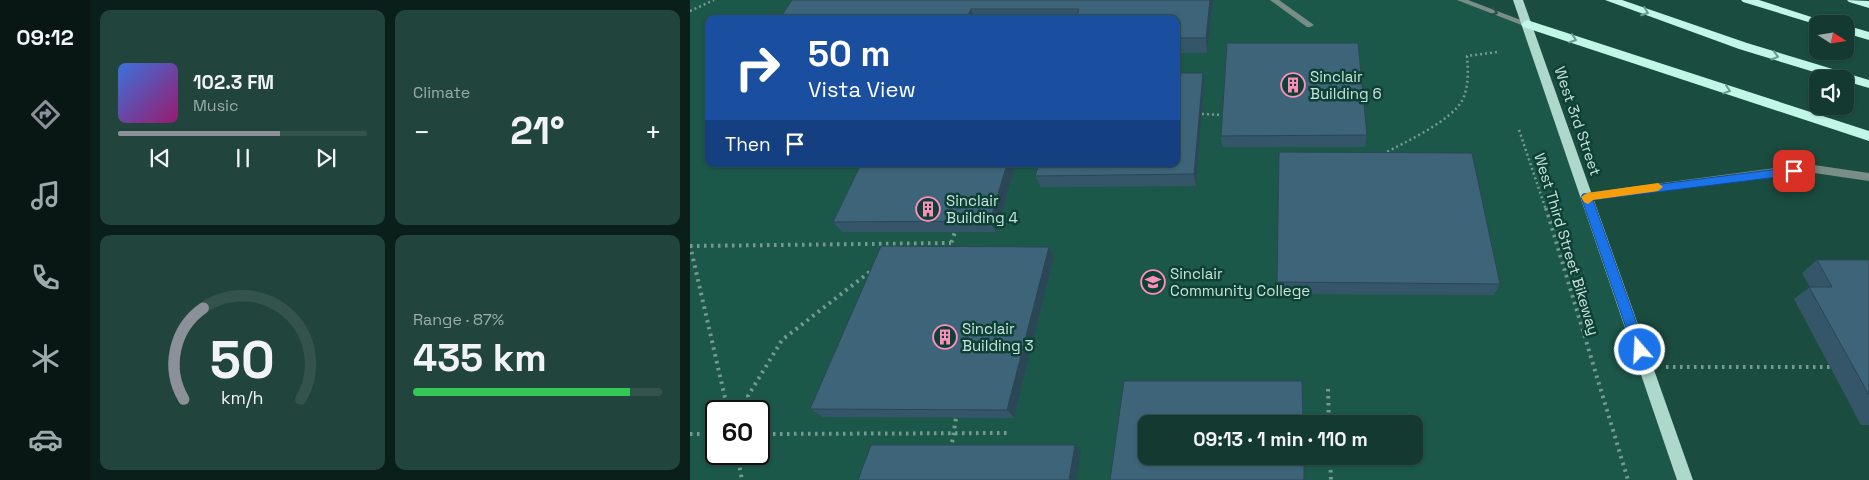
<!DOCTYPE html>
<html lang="en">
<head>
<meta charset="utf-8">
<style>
	body { margin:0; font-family:"Space Grotesk",sans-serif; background:#21443c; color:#f1f3f6; height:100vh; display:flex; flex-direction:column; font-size:19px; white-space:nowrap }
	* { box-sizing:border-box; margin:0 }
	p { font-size:16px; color:#9dacab }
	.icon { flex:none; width:28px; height:28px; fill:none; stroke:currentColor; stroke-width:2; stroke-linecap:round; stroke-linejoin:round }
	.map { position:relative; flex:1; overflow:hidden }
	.drawer { display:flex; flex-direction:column; gap:10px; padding:10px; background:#0b1f1a; width:600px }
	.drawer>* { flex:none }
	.banner { position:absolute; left:15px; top:15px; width:475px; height:152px; border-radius:10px; box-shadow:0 1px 4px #0004,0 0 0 1px #33534c; background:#1a4fa0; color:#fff; overflow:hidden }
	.needle { width:32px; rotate:102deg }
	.tools { position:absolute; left:1119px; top:15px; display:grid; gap:10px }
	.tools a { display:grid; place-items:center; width:45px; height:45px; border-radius:10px; background:#143930; box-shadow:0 1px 4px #0004,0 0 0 1px #33534c; font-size:25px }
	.speed { position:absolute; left:15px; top:400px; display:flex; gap:10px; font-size:25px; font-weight:700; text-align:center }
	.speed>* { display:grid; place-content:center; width:65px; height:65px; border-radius:50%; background:#143930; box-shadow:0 1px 4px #0004,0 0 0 1px #33534c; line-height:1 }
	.speed .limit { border:2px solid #111; border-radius:8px; background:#fff; color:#111 }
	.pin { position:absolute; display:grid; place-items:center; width:42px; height:42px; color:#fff; margin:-21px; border-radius:10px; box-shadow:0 2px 8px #0006 }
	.me { position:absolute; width:55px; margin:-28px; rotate:341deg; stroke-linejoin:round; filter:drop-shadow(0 0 4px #0008) }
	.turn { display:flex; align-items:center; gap:18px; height:105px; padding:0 20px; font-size:22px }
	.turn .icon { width:65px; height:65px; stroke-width:2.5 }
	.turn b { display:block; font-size:35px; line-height:42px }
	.then { display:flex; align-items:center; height:48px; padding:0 20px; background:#0003; gap:10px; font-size:19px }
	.big { font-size:38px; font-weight:600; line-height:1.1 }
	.drawer .tile { flex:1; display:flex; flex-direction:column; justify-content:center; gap:8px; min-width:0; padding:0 18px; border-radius:10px; background:#21443c }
	.drawer .dial { align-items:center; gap:0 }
	.dial svg { height:130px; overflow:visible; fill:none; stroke:#33534c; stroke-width:7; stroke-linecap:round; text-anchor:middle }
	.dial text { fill:#f1f3f6; stroke:none }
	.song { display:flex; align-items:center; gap:15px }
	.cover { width:60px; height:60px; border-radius:8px; background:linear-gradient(135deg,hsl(220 70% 55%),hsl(320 70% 35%)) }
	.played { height:5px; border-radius:2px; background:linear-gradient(90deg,#8c9099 65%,#33534c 65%) }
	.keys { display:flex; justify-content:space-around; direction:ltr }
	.heat { display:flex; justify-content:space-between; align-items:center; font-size:28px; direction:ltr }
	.charge { height:8px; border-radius:4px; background:linear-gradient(90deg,#34c759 87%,#33534c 0) }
	.drawer .tiles { flex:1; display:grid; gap:10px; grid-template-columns:repeat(2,1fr) }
	.trip { position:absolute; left:448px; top:415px; width:285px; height:50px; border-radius:10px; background:#143930; box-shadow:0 1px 4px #0004,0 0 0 1px #33534c; font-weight:600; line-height:50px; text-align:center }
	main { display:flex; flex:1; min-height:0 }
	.menu { display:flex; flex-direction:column; width:90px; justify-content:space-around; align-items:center; background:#081713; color:#9dacab }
	.menu .icon { width:35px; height:35px }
	.menu .current { color:#8c9099 }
	.menu b { font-size:22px; color:#f1f3f6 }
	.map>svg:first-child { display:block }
	.built { fill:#1c584a; fill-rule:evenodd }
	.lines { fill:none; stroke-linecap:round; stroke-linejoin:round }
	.path-far1 { stroke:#759a90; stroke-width:2.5; stroke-dasharray:2 3; stroke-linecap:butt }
	.path { stroke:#759a90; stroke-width:4; stroke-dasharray:2.5 4.5; stroke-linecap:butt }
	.service { fill:#798e87; fill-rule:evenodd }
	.tertiary { fill:#798e87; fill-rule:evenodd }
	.primary { fill:#aed8cb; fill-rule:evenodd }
	.motorway { fill:#c2f6e6; fill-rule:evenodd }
	.path-bridge { stroke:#759a90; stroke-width:4; stroke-dasharray:2.5 4.5; stroke-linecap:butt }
	.wall { fill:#355669 }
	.shaded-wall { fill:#2b4655 }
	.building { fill:#3e647a; stroke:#2b4655 }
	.oneway { stroke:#235046 }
	.oneway2 { stroke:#689c8e }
	.route { fill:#1a73e8; stroke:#114b97 }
	.slow { fill:#f59e0b }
	.labels { text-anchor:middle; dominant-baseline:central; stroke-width:5; stroke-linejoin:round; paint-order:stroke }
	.poi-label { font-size:15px; fill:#cae3db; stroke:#0e4136; text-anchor:start }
	.street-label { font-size:15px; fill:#cae3db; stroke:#0e4136 }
</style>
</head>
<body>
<main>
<nav class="menu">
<b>09:12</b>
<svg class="icon current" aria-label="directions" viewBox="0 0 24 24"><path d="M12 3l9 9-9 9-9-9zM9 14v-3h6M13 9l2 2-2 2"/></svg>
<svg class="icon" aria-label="music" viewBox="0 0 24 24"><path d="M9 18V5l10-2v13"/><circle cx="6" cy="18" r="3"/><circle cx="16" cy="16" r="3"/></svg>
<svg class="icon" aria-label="phone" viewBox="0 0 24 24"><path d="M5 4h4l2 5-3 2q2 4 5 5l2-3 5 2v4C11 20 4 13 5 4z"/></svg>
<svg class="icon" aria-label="climate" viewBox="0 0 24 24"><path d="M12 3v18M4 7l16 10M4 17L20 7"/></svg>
<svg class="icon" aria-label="car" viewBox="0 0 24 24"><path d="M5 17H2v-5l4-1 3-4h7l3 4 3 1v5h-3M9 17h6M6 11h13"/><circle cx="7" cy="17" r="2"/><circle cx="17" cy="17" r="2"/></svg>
</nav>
<section class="drawer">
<div class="tiles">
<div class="tile">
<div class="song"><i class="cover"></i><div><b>102.3 FM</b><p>Music</p></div></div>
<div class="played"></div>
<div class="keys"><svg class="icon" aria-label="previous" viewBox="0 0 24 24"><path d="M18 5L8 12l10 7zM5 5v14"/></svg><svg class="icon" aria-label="pause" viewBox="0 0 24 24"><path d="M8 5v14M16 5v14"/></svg><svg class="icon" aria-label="next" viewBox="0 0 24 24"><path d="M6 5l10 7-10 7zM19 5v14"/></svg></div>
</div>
<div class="tile"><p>Climate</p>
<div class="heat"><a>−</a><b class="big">21°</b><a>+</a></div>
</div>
<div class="tile dial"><svg viewBox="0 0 100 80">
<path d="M14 69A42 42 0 1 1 86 69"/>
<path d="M14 69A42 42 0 0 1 26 13" stroke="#8c9099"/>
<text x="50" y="56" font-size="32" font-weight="700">50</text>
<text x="50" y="72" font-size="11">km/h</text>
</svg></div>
<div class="tile"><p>Range · 87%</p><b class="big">435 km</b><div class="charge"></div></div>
</div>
</section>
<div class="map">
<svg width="1179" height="480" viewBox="0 0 1179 480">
	<rect width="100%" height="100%" fill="#1b4c40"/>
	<path class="built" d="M 0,0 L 772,0 L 837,24 L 995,480 L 0,480 ZM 19,19 L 486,19 L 486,164 L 19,164 ZM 26,411 L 69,411 L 69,454 L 26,454 ZM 456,424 L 724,424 L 724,456 L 456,456 Z"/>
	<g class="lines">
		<g class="path-far1">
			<path d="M 0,11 L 24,0"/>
			<path d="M 512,114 L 535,115"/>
			<path d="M 829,130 L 856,210"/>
			<path d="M 693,154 C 715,142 762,121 773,99 C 779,85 778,70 777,56 L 807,52"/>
		</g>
		<g class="path">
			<path d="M 856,208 L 938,480"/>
			<path d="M 0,245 L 38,411"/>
			<path d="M 259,249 L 265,232"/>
			<path d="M 976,367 L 1140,367"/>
			<path d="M 638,389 L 639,424"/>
			<path d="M 60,411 L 58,396 L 92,340 L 182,270"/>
			<path d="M 0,434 L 26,434"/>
			<path d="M 69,434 L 319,433"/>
			<path d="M 47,454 L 52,480"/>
			<path d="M 640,456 L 641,480"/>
		</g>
		<g class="service">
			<path d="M 580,0 L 589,0 L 624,25 L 620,27 L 617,27 Z"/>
			<path d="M 1124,165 L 1179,173 L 1179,181 L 1124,173 L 1085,176 L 897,201 L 892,197 L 897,193 L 1085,168 Z"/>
		</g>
		<path class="tertiary" d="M 767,0 L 778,0 L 841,24 L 837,26 L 834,26 Z"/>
		<path class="primary" d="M 823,0 L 833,0 L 1003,480 L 987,480 Z"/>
		<g class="motorway">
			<path d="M 915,0 L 932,0 L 1057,43 L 1179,80 L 1179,88 L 1155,81 L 1155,79 L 1147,79 L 1049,49 Z"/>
			<path d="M 1051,0 L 1069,0 L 1143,24 L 1128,25 L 1053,2 Z"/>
			<path d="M 1157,0 L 1179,1 L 1179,8 L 1159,2 Z"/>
			<path d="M 837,20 L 1179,131 L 1179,141 L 833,27 L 831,24 Z"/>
			<path d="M 1155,25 L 1179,32 L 1179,40 L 1155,33 Z"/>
		</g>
		<g class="path-bridge">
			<path d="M 0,246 L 261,243"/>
			<path d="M 261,449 L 266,418"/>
		</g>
	</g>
	<g class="wall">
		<path d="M 102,0 L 523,0 L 517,53 L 486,53 L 486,19 L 89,19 Z"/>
		<path d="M 514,84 L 506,186 L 351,187 L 345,176 Z"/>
		<path d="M 677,135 L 675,147 L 532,147 L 531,136 Z"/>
		<path d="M 589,152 L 810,284 L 804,295 L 587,294 Z"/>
		<path d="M 326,164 L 306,232 L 153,232 L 143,222 Z"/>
		<path d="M 359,247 L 364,257 L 324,418 L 133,417 L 120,409 Z"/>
		<path d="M 1127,260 L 1179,260 L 1179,425 L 1171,425 L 1104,299 L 1120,287 L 1112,273 Z"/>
	</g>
	<g class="shaded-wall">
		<path d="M 520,0 L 523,0 L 517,53 L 516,38 Z"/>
		<path d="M 281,9 L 285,19 L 276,19 Z"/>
		<path d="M 513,73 L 514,84 L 506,186 L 504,174 Z"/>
		<path d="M 317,164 L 326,164 L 306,232 L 300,221 Z"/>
		<path d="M 359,247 L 364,257 L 324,418 L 317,410 Z"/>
		<path d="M 385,445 L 391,452 L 386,480 L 379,480 Z"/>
	</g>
	<g class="building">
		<path d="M 102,0 L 520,0 L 516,38 L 486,38 L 486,19 L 386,19 L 389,9 L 281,9 L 276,19 L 89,19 Z"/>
		<path d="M 537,43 L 668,43 L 677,135 L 531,136 Z"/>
		<path d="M 486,73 L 513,73 L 504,174 L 345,176 L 349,164 L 486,164 Z"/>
		<path d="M 589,152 L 782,153 L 810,284 L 587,282 Z"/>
		<path d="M 171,164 L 317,164 L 300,221 L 143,222 Z"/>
		<path d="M 191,246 L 359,247 L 317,410 L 120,409 Z"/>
		<path d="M 1127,260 L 1179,260 L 1179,395 L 1119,287 L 1142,287 Z"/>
		<path d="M 434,381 L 612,381 L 613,424 L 456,424 L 456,456 L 614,456 L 614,480 L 420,480 Z"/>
		<path d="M 181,445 L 385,445 L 379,480 L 168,480 Z"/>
	</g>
	<defs><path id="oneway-chevron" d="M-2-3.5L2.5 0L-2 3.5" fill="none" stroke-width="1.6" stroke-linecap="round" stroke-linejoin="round" transform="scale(1.25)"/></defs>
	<use class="oneway" href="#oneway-chevron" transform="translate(804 12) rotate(20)"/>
	<g class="oneway2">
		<use href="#oneway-chevron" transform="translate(955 12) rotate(20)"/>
		<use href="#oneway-chevron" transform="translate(883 39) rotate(18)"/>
		<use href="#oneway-chevron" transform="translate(1085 56) rotate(17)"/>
		<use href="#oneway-chevron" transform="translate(1037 90) rotate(18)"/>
	</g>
	<path class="route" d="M 1104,167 L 1110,171 L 1104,175 L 903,200 L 956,350 L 954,354 L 945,354 L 891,197 L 893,194 Z"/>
	<path class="slow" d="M 968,183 L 973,187 L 968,191 L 903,200 L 898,204 L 894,202 L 891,197 L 897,193 Z"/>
	<defs>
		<g id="building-ring" transform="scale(1.25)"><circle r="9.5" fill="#0e4136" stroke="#fe8ebc" stroke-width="1.5"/><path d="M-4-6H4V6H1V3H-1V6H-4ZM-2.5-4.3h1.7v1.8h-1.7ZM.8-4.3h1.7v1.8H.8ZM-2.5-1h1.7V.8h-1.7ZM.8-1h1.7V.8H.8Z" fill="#fe8ebc"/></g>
		<g id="university-ring" transform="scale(1.25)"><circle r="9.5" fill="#0e4136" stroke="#fe8ebc" stroke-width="1.5"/><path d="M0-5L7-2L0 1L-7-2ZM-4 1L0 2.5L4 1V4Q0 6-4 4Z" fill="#fe8ebc"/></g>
	</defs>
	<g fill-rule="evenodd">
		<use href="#building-ring" x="603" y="85"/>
		<use href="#building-ring" x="238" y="209"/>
		<use href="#university-ring" x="463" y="282"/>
		<use href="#building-ring" x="255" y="337"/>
	</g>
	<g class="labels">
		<g class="poi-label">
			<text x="620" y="76">Sinclair<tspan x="620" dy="17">Building 6</tspan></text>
			<text x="256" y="200">Sinclair<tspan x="256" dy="17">Building 4</tspan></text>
			<text x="480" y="273">Sinclair<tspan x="480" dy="17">Community College</tspan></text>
			<text x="272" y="328">Sinclair<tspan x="272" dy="17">Building 3</tspan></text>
		</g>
		<g class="street-label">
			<text transform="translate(888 121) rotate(71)">West 3rd Street</text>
			<text transform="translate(877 244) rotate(73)">West Third Street Bikeway</text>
		</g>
	</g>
</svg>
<div class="tools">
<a><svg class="needle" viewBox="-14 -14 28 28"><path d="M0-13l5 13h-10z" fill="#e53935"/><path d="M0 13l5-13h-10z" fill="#9dacab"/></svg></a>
<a><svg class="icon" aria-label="sound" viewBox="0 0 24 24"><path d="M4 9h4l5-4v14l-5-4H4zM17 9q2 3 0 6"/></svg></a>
</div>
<div class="speed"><div class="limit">60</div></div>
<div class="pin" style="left:1104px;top:171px;background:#d93025"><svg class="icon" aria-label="arrive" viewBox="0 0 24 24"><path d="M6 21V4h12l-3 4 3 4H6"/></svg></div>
<svg class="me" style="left:950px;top:350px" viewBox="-20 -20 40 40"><circle r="17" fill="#1a73e8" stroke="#fff" stroke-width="3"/><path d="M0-11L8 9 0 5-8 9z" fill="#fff"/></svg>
<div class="trip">09:13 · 1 min · 110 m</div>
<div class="banner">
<div class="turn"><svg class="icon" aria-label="right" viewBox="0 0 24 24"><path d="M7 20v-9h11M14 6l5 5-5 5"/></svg><div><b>50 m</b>Vista View</div></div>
<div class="then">Then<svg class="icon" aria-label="arrive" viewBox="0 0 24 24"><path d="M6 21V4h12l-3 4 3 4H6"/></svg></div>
</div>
</div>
</main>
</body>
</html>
